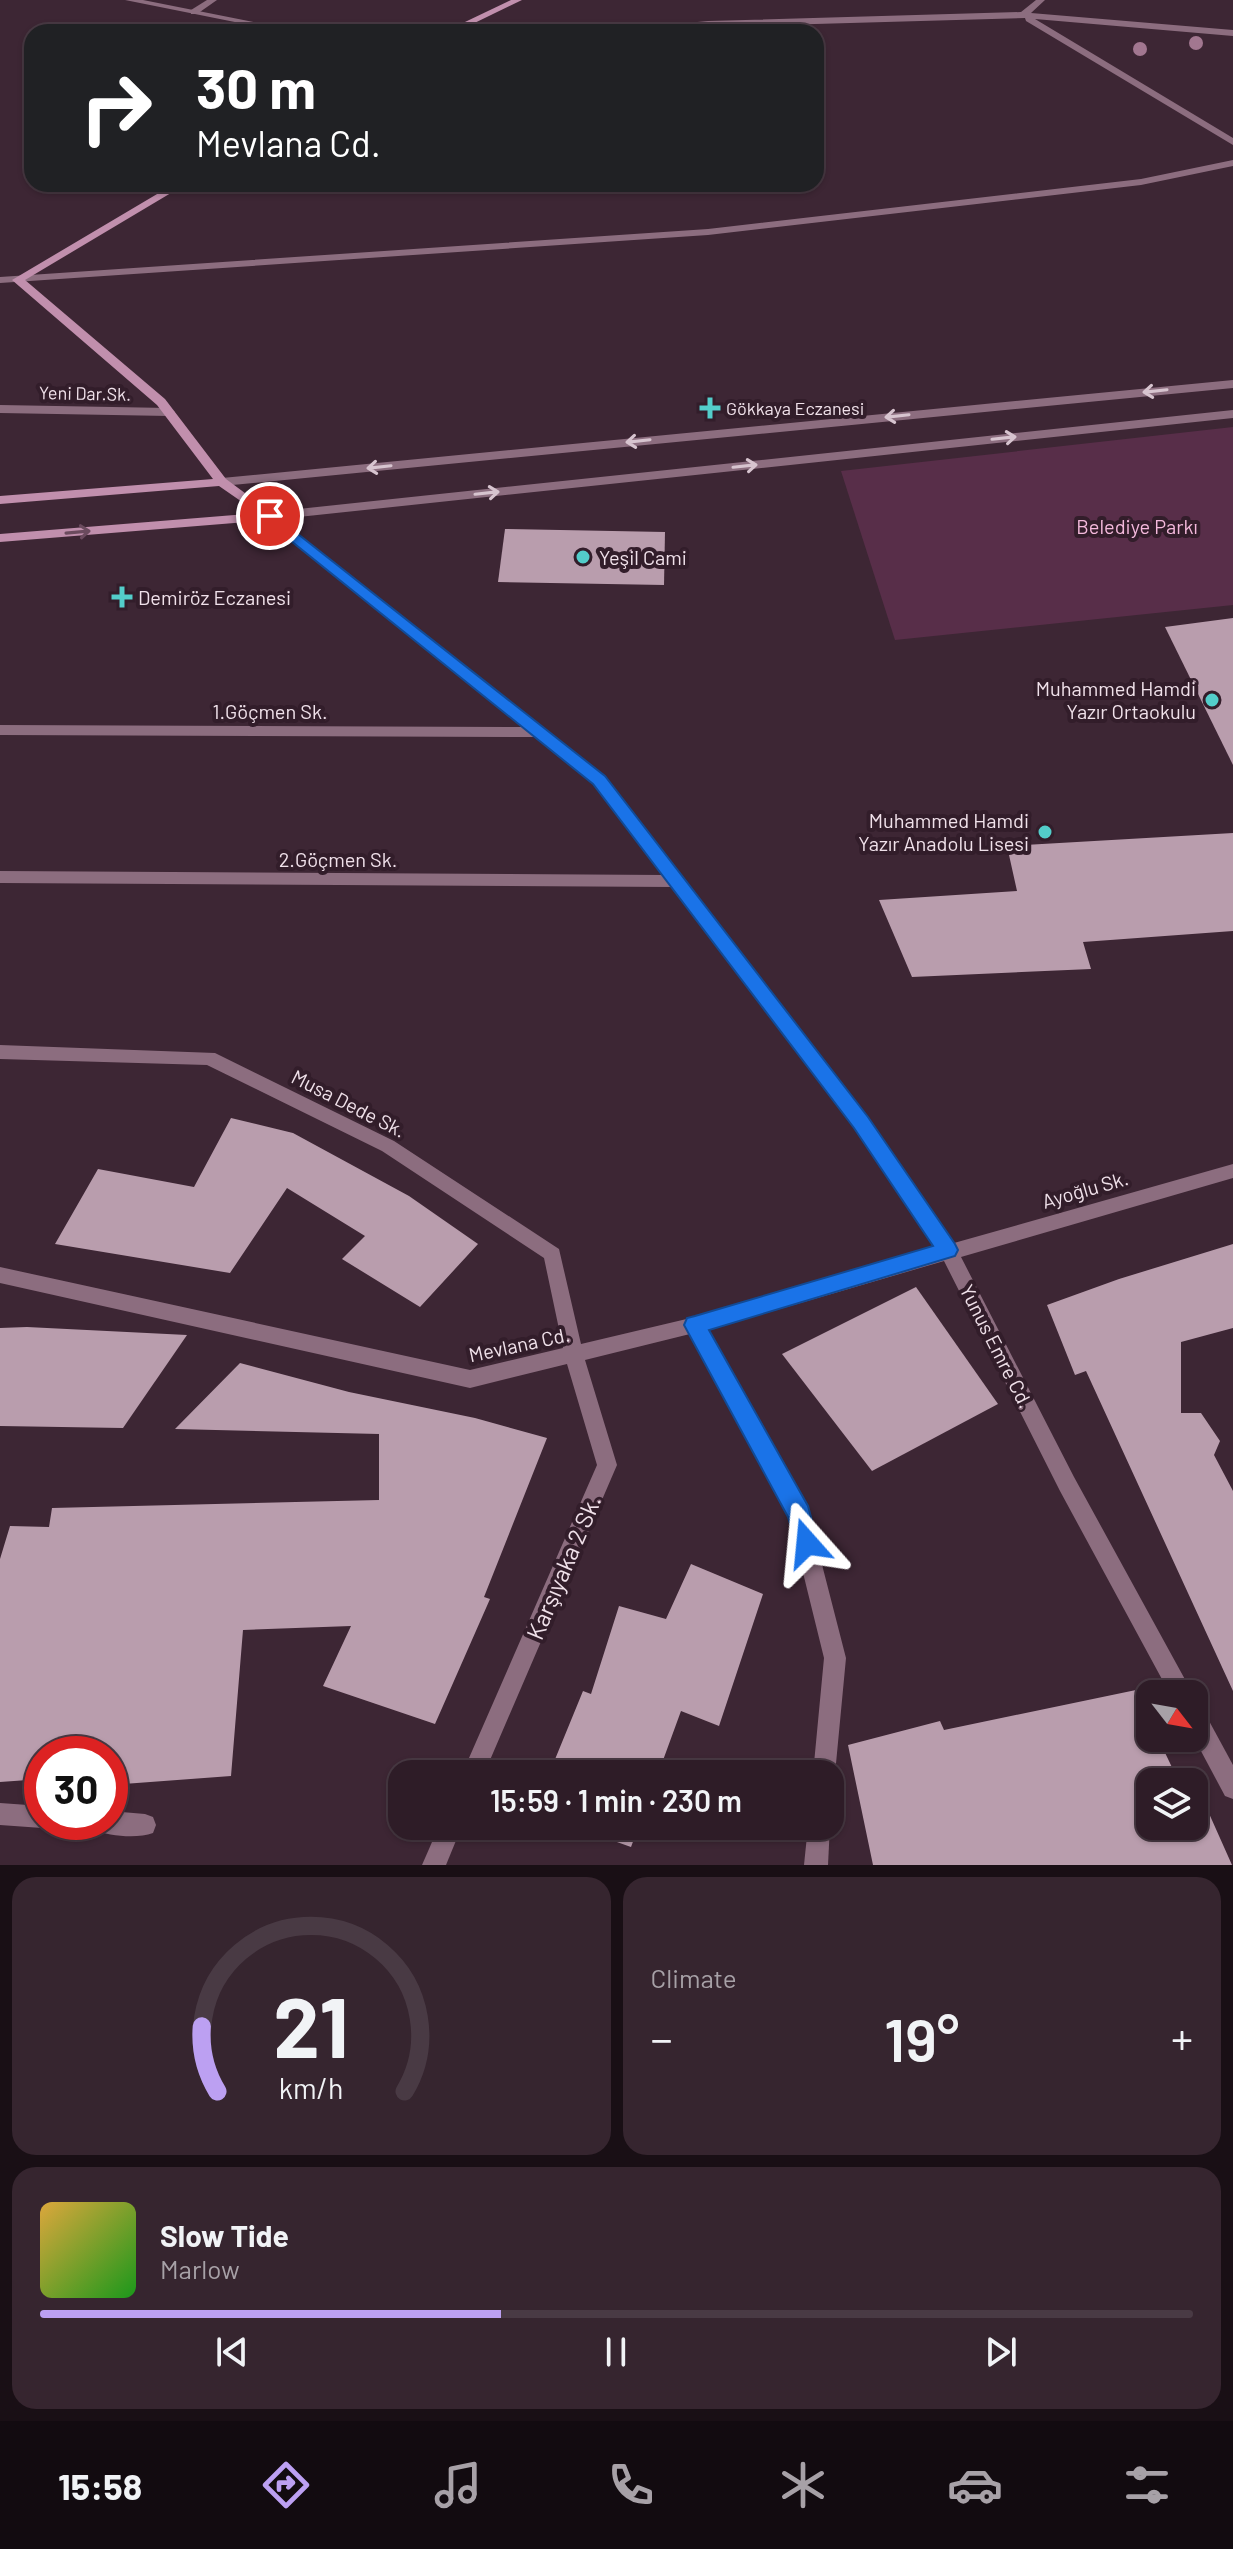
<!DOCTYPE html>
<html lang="en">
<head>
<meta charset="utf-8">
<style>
	body { margin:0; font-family:Barlow,sans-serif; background:#36252f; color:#f1f3f6; height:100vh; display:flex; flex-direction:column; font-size:30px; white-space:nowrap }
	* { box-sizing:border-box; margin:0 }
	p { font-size:26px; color:#a7a1a7 }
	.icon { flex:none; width:44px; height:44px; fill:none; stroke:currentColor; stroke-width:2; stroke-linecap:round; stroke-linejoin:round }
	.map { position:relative; height:1865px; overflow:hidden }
	.drawer { display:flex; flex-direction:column; gap:12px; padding:12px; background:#190f15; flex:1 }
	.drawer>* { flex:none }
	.hud { position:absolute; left:24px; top:24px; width:800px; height:168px; border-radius:24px; box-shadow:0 2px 6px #0004,0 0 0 2px #493a44; background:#202124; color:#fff; overflow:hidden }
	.needle { width:52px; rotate:121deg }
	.controls { position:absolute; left:1136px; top:1680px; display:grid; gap:16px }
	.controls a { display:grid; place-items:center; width:72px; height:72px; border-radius:16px; background:#2e1c27; box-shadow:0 2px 6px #0004,0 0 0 2px #493a44; font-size:40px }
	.speed { position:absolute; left:24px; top:1736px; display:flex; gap:16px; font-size:40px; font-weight:700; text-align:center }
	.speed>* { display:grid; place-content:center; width:104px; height:104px; border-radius:50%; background:#2e1c27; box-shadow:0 2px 6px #0004,0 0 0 2px #493a44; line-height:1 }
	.speed .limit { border:12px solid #d22; background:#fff; color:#111 }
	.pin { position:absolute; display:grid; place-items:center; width:68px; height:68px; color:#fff; margin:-34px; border:4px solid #fff; border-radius:50%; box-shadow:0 2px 8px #0007 }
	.me { position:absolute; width:88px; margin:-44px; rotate:342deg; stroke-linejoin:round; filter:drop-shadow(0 0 6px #0008) }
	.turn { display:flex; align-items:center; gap:28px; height:168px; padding:0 40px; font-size:36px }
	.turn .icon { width:104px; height:104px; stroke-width:2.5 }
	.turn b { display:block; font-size:56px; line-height:68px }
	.big { font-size:60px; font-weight:600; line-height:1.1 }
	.drawer .widget { flex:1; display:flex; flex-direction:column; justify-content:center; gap:12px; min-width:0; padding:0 28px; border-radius:24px; background:#36252f }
	.drawer .dial { align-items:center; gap:0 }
	.dial svg { height:208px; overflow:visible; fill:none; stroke:#493a44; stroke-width:7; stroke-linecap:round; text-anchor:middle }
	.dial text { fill:#f1f3f6; stroke:none }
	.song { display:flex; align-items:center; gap:24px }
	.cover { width:96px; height:96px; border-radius:12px; background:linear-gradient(135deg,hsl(40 70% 55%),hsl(120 70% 35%)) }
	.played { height:8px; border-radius:4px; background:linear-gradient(90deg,#bca0f2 40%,#493a44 40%) }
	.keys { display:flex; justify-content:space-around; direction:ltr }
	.heat { display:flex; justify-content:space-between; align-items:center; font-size:44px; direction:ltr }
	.drawer .tiles { flex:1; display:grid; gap:12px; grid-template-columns:1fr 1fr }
	.widget:last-child { grid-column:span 2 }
	.trip { position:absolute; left:388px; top:1760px; width:456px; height:80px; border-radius:24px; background:#2e1c27; box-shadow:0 2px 6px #0004,0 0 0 2px #493a44; font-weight:600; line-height:80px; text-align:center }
	.menu { display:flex; height:128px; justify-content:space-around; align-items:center; background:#120b10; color:#a7a1a7 }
	.menu .icon { width:56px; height:56px }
	.menu .current { color:#bca0f2 }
	.menu b { font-size:36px; color:#f1f3f6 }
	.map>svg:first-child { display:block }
	.green { fill:#582e49 }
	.building { fill:#b99dad }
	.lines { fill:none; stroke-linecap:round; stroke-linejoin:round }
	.minor { fill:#8c6d7f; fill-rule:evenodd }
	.tertiary { fill:#8c6d7f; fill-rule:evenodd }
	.secondary { fill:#c18fad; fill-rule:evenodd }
	.tree { fill:#a27790 }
	.oneway { stroke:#d7c4cf }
	.oneway2 { stroke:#6b4b5e }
	.route { fill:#1a73e8; stroke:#114b97; stroke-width:2 }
	.poi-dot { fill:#53cdca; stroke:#321d2a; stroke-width:3 }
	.labels { text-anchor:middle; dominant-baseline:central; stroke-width:8; stroke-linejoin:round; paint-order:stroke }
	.far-street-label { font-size:18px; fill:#f0e1ea; stroke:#321d2a }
	.far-poi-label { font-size:18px; fill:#f0e1ea; stroke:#321d2a; text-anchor:start }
	.park-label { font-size:20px; fill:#f4b9dc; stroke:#321d2a }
	.poi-label { font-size:20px; fill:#f0e1ea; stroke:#321d2a; text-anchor:start }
	.street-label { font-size:20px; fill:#f0e1ea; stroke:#321d2a }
	.near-street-label { font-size:24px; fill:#f0e1ea; stroke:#321d2a }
</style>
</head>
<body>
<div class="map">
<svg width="1233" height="1865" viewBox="0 0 1233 1865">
	<rect width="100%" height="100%" fill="#3d2634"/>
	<path class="green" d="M 1233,427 L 1233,605 L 895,640 L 841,471 Z"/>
	<g class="building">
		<path d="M 505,529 L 665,532 L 664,585 L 498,582 Z"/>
		<path d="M 1233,618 L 1233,765 L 1165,627 Z"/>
		<path d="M 1233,833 L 1233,931 L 1083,942 L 1091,969 L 912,977 L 879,900 L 1017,891 L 1007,846 Z"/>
		<path d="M 231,1118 L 293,1133 L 409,1196 L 478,1244 L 420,1307 L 342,1259 L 365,1236 L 287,1188 L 230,1273 L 55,1244 L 98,1169 L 194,1187 Z"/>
		<path d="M 1233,1244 L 1233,1328 L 1181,1342 L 1181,1413 L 1201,1413 L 1220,1441 L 1214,1455 L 1233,1491 L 1233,1691 L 1086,1371 L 1075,1375 L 1047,1305 L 1119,1279 Z"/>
		<path d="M 916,1287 L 998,1404 L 872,1471 L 782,1354 Z"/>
		<path d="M 27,1327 L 187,1335 L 123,1428 L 0,1426 L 0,1328 Z"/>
		<path d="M 240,1363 L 349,1392 L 475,1418 L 547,1438 L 484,1597 L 490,1599 L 435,1724 L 323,1686 L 351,1626 L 243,1630 L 231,1776 L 110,1785 L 110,1754 L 42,1754 L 42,1779 L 0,1782 L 0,1559 L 10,1526 L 49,1527 L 52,1508 L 379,1500 L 379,1434 L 175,1429 Z"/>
		<path d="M 691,1564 L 763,1594 L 719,1726 L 681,1711 L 658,1774 L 549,1774 L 583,1691 L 591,1694 L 619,1606 L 666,1619 Z"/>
		<path d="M 1136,1690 L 1150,1720 L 1150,1738 L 1158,1738 L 1179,1782 L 1150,1782 L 1150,1826 L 1194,1826 L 1194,1793 L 1199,1791 L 1232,1865 L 873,1865 L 848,1745 L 940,1721 L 944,1730 Z"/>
		<path d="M 572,1826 L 639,1826 L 631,1847 Z"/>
	</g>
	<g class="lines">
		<g class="minor">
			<path d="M 207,0 L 217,0 L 197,14 L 191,14 L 191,10 Z"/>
			<path d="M 1036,0 L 1045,0 L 1031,13 L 1233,30 L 1233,36 L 1035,19 L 1233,138 L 1233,145 L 1026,21 L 1025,18 L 708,27 L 618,32 L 623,29 L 708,21 L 1021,12 Z"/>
			<path d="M 1233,160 L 1233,166 L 1141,185 L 708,235 L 0,283 L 0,277 L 708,229 L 1141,179 Z"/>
			<path d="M 0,405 L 169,408 L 175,412 L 169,416 L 0,413 Z"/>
			<path d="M 270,512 L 604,776 L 867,1117 L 954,1243 L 1233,1164 L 1233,1178 L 961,1257 L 1074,1477 L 1193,1694 L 1170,1694 L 1060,1491 L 944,1261 L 708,1330 L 809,1514 L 846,1658 L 835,1774 L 830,1783 L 830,1774 L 813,1774 L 824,1658 L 789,1516 L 690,1334 L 585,1360 L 617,1465 L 484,1774 L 462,1774 L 597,1465 L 567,1364 L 470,1388 L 0,1283 L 0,1267 L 470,1370 L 563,1348 L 544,1258 L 382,1151 L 207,1065 L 0,1059 L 0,1045 L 215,1053 L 394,1141 L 559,1249 L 581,1344 L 695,1317 L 937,1248 L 855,1127 L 672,887 L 0,883 L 0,871 L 664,875 L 594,784 L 536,737 L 0,735 L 0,725 L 524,727 L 265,519 L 265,513 Z"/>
			<path d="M 1194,1705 L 1202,1708 L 1233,1765 L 1233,1799 L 1225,1796 L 1194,1738 Z"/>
			<path d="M 0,1803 L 42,1806 L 42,1822 L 51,1822 L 42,1828 L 0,1825 Z"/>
			<path d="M 110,1811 L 145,1814 L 153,1817 L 156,1825 L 153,1833 C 137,1839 109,1836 93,1830 L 90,1822 L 110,1822 Z"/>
			<path d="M 439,1826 L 462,1826 L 446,1865 L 422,1865 Z"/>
			<path d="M 808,1826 L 830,1825 L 828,1865 L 804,1865 Z"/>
		</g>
		<g class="tertiary">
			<path d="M 125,0 L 143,0 L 304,32 L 284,32 Z"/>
			<path d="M 1233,380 L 1233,388 L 222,486 L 216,482 L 222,478 Z"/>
			<path d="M 1233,410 L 1233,418 L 270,520 L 264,516 L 270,512 Z"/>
		</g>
		<g class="secondary">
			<path d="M 511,0 L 522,0 L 456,32 L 444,32 Z"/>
			<path d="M 174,184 L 186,184 L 25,280 L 165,399 L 226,479 L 276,516 L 270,520 L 0,542 L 0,534 L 258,513 L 219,486 L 0,504 L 0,496 L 213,479 L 157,405 L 12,280 Z"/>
		</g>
	</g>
	<g class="tree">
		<circle cx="1196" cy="43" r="7"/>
		<circle cx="1140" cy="49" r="7"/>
	</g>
	<defs><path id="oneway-shaft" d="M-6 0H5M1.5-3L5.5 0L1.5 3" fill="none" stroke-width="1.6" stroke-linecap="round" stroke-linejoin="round" transform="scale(2)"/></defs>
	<g class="oneway">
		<use href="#oneway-shaft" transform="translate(1155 391) rotate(174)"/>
		<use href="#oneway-shaft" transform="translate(897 416) rotate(174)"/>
		<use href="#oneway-shaft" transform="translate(1004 438) rotate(-6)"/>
		<use href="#oneway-shaft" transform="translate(638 441) rotate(174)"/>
		<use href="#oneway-shaft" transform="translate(745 466) rotate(-6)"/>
		<use href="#oneway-shaft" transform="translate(379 467) rotate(174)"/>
		<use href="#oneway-shaft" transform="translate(487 493) rotate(-6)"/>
	</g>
	<use class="oneway2" href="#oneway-shaft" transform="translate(78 532) rotate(-5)"/>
	<path class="route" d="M 270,512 L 605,776 L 868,1117 L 955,1244 L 958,1250 L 955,1256 L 709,1330 L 808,1506 L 818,1543 L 815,1551 L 807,1554 L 798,1551 L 788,1517 L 684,1325 L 687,1318 L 695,1316 L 933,1246 L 854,1128 L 593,784 L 265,520 L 263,516 Z"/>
	<g class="poi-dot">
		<path d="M706 396h8v8h8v8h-8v8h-8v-8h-8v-8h8z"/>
		<circle cx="583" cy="557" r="8"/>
		<path d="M118 585h8v8h8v8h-8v8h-8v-8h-8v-8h8z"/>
		<circle cx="1212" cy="700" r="8"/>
		<circle cx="1045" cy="832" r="8"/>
	</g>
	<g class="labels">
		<g class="far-street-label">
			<text transform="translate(85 393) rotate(1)">Yeni Dar.Sk.</text>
		</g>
		<g class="far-poi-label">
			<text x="726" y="408">Gökkaya Eczanesi</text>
		</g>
		<g class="park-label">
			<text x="1137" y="526">Belediye Parkı</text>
		</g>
		<g class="poi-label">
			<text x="599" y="557">Yeşil Cami</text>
			<text x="138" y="597">Demiröz Eczanesi</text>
			<text x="1196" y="688" text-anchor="end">Muhammed Hamdi<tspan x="1196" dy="23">Yazır Ortaokulu</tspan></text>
			<text x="1029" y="820" text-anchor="end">Muhammed Hamdi<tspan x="1029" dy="23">Yazır Anadolu Lisesi</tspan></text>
		</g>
		<g class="street-label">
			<text x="270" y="711">1.Göçmen Sk.</text>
			<text x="338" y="859">2.Göçmen Sk.</text>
			<text transform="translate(349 1103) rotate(27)">Musa Dede Sk.</text>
			<text transform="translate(1085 1189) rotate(-16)">Ayoğlu Sk.</text>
			<text transform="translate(519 1344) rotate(-12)">Mevlana Cd.</text>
			<text transform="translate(997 1346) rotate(63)">Yunus Emre Cd.</text>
		</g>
		<g class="near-street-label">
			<text transform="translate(563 1567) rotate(-67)">Karşıyaka 2 Sk.</text>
		</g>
	</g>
</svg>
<div class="controls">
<a><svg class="needle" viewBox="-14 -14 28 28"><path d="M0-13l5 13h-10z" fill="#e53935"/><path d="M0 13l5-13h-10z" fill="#a7a1a7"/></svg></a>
<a><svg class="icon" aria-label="layers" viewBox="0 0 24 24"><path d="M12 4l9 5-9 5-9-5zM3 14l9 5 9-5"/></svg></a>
</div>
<div class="speed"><div class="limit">30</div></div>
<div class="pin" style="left:270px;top:516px;background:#d93025"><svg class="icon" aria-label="arrive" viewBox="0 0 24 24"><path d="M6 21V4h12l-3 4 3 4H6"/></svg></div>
<svg class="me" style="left:807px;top:1543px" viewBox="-20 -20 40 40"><path d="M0-17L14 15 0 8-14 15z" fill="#1a73e8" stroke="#fff" stroke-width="4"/></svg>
<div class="trip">15:59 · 1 min · 230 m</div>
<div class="hud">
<div class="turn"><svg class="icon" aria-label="right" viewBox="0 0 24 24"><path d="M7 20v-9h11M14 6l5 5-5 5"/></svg><div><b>30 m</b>Mevlana Cd.</div></div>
</div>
</div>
<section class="drawer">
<div class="tiles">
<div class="widget dial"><svg viewBox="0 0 100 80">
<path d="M14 69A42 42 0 1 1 86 69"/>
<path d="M14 69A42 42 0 0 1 8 44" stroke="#bca0f2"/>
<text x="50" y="56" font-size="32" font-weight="700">21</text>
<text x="50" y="72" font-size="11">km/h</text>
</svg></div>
<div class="widget"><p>Climate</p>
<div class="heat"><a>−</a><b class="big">19°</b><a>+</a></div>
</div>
<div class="widget">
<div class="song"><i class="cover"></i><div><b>Slow Tide</b><p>Marlow</p></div></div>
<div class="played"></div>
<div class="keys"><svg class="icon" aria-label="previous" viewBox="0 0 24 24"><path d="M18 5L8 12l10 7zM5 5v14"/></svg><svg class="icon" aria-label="pause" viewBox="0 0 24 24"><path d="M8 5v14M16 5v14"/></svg><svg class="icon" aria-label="next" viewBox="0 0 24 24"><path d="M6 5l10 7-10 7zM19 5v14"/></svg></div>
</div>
</div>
</section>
<nav class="menu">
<b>15:58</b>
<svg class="icon current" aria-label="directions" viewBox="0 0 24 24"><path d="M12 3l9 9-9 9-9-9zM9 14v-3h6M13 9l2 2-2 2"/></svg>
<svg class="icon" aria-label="music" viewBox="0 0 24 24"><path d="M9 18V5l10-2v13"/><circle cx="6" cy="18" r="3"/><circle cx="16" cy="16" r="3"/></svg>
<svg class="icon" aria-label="phone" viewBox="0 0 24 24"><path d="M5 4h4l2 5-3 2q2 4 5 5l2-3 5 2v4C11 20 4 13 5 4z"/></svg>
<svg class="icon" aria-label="climate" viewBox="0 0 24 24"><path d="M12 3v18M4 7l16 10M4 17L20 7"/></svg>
<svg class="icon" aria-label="car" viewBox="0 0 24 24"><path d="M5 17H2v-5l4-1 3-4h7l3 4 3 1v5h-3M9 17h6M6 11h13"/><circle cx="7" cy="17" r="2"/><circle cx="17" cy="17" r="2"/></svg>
<svg class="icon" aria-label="filters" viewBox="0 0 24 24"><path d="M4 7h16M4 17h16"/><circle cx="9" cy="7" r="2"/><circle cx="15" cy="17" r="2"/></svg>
</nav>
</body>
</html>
